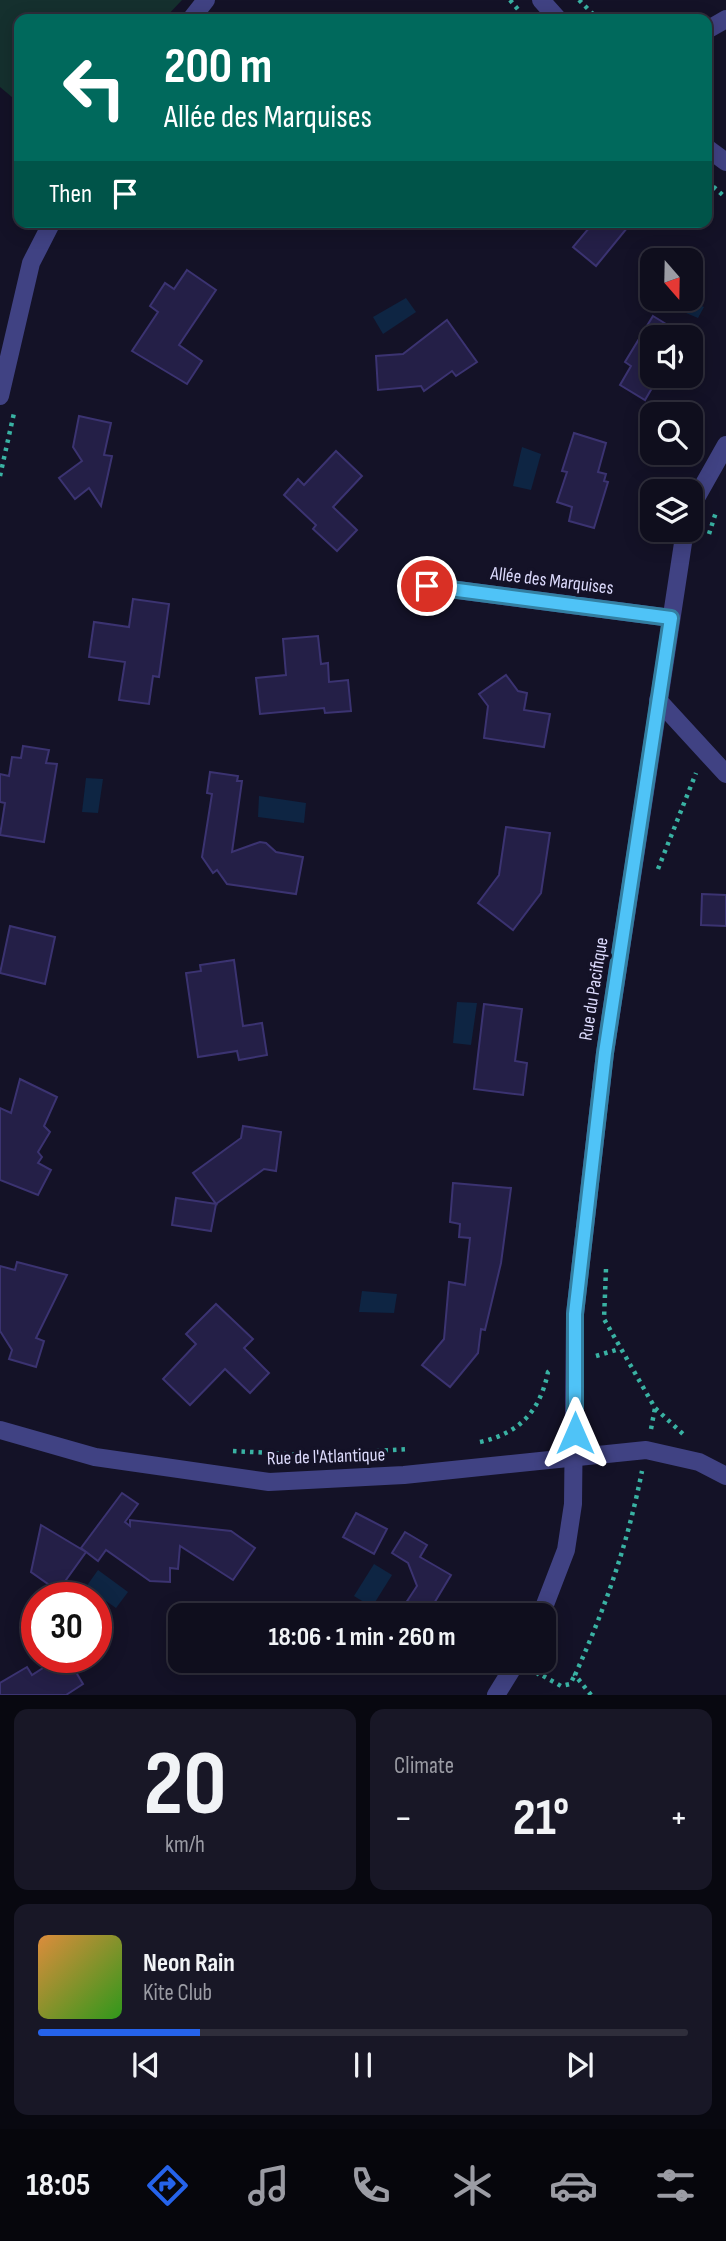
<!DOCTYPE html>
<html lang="en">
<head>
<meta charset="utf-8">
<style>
	body { margin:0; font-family:"Sofia Sans Condensed",sans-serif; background:#181726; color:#f1f3f6; height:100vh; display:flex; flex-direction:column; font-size:26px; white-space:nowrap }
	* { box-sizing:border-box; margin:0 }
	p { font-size:23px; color:#9b9ca4 }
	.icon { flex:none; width:38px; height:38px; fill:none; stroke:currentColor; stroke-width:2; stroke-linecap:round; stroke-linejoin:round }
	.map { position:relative; height:1695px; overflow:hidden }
	.side { display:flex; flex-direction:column; gap:14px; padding:14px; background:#080810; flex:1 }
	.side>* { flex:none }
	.guide { position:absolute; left:14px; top:14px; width:698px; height:214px; border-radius:14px; box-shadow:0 4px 18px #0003,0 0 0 2px #2f2e3b; background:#00695c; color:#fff; overflow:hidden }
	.needle { width:46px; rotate:160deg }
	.tools { position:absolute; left:640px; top:248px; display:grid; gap:14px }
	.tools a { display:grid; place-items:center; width:63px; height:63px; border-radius:14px; background:#0f0e1d; box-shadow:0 4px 18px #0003,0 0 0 2px #2f2e3b; font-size:35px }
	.speed { position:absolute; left:21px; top:1582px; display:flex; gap:14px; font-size:35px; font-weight:700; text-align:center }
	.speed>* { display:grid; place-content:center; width:91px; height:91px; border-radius:50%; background:#0f0e1d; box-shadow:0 4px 18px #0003,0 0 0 2px #2f2e3b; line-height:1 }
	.speed .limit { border:10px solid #d22; background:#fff; color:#111 }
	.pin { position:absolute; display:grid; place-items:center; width:60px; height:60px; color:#fff; margin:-30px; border:4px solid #fff; border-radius:50%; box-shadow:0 2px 7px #0007 }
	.me { position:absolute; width:77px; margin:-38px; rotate:0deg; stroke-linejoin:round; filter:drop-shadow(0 0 5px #0008) }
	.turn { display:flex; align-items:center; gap:24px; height:147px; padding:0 35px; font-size:32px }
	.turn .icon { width:91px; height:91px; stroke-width:2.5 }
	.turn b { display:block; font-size:49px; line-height:60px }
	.then { display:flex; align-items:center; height:66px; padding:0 35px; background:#0003; gap:14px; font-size:26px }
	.big { font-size:52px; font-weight:700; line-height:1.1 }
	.side .tile { flex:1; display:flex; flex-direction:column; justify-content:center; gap:10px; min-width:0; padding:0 24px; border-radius:14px; background:#181726 }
	.side .dial { align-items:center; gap:0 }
	.dial b { font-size:91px; line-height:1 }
	.song { display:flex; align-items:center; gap:21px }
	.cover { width:84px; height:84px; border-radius:10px; background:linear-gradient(135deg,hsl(30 70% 55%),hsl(110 70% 35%)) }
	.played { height:7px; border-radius:4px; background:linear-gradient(90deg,#2563eb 25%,#2f2e3b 25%) }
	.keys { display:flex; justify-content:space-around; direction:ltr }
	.heat { display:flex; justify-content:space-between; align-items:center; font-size:38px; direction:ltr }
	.side .tiles { flex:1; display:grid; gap:14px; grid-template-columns:1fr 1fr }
	.tile:last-child { grid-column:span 2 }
	.trip { position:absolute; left:168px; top:1603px; width:388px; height:70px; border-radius:14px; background:#0f0e1d; box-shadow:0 4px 18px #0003,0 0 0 2px #2f2e3b; font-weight:700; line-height:70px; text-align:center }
	.tab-bar { display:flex; height:112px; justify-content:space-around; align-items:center; background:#06060c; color:#9b9ca4 }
	.tab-bar .icon { width:49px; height:49px }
	.tab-bar .active { color:#2563eb }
	.tab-bar b { font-size:32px; color:#f1f3f6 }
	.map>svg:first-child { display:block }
	.green { fill:#15302e }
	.water { fill:#0e2543 }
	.building { fill:#241f47; stroke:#3b3371; stroke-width:2 }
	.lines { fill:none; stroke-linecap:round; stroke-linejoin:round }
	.path { stroke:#39b2a3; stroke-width:4.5; stroke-dasharray:3.5 5; stroke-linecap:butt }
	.street { stroke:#404283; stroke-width:18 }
	.route-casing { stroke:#337fa1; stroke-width:18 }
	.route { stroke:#4fc3f7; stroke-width:12 }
	.labels { text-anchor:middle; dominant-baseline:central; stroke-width:7; stroke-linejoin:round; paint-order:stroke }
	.street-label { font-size:19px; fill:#dcdafc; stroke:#141227 }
</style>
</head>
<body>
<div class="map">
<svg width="726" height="1695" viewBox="0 0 726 1695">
	<rect width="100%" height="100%" fill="#141227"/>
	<path class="green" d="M 0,0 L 182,0 L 164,19 L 19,19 L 19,103 L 0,87 Z"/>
	<g class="water">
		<path d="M 406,298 L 416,312 L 383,334 L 373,317 Z"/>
		<path d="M 669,299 L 687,299 L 704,307 L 698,318 L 667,305 Z"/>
		<path d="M 522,447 L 541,454 L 531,490 L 513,486 Z"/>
		<path d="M 86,778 L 103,779 L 98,813 L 82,812 Z"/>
		<path d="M 259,796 L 306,803 L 304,823 L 258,817 Z"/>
		<path d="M 457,1002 L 477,1003 L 471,1045 L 453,1043 Z"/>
		<path d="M 362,1291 L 397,1294 L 394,1313 L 359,1312 Z"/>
		<path d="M 374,1564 L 392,1575 L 372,1607 L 354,1596 Z"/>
		<path d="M 98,1570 L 128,1592 L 116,1608 L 86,1587 Z"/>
	</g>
	<g class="building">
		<path d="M 594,222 L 632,222 L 596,266 L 573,247 Z"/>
		<path d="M 187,270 L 216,290 L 179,345 L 202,361 L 187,384 L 132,351 L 158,312 L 150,306 L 165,283 L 174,289 Z"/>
		<path d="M 653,316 L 684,335 L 682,338 L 653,338 L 653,376 L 659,376 L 645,400 L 620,385 L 631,366 L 625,362 Z"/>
		<path d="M 447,320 L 477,362 L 456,376 L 452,371 L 424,391 L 421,386 L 378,390 L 376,356 L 403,354 Z"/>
		<path d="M 79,416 L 111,423 L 104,455 L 112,456 L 101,506 L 89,488 L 75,499 L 59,478 L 82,461 L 73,447 Z"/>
		<path d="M 574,433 L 606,443 L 598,472 L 606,474 L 604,481 L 608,482 L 594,528 L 569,521 L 572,507 L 557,502 L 567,472 L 562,471 Z"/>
		<path d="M 336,451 L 362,476 L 333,507 L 357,530 L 337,551 L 313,529 L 316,525 L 284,495 L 298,479 L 304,485 Z"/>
		<path d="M 133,599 L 169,604 L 159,677 L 153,676 L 149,704 L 119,700 L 125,662 L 89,657 L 94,622 L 129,627 Z"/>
		<path d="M 318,636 L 321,664 L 328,663 L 329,682 L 348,680 L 351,711 L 325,713 L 324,708 L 260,714 L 256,678 L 286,675 L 283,639 Z"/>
		<path d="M 506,675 L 518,691 L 527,693 L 524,710 L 550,714 L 544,747 L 484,738 L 488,706 L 479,694 Z"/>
		<path d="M 23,746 L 49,750 L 46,763 L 57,764 L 44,842 L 0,835 L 5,803 L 0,802 L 0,774 L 9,776 L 12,757 L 21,758 Z"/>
		<path d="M 210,772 L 238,776 L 237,781 L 242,781 L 232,852 L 260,842 L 266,843 L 276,852 L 303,857 L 296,894 L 227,884 L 217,870 L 213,873 L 202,857 L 212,794 L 207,793 Z"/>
		<path d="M 506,827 L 550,833 L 541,893 L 513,930 L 478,903 L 499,875 Z"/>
		<path d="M 702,894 L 726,895 L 726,926 L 701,925 Z"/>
		<path d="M 10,926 L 55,937 L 45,984 L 0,973 Z"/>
		<path d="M 234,960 L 243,1026 L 262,1023 L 267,1055 L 239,1060 L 237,1051 L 198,1057 L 186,973 L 201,971 L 200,965 Z"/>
		<path d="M 484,1004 L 522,1009 L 515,1061 L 527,1063 L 523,1095 L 474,1089 Z"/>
		<path d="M 20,1079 L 57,1097 L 44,1126 L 50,1132 L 38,1152 L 42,1157 L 38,1163 L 51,1170 L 38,1195 L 0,1180 L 0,1108 L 11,1113 Z"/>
		<path d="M 243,1126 L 281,1132 L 276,1171 L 264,1169 L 216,1204 L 211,1231 L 172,1225 L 176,1198 L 216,1204 L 193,1173 L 241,1138 Z"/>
		<path d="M 453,1183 L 511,1188 L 501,1263 L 485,1330 L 481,1329 L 478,1353 L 450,1387 L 422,1365 L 444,1339 L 449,1282 L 465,1285 L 470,1238 L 459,1237 L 460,1224 L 450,1222 Z"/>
		<path d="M 17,1262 L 67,1275 L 36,1338 L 44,1341 L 36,1367 L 9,1359 L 12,1350 L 0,1331 L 0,1266 L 15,1270 Z"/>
		<path d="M 216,1304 L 253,1339 L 244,1348 L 269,1373 L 250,1393 L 225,1369 L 190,1405 L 163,1379 L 196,1344 L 186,1334 Z"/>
		<path d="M 122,1493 L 138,1504 L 125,1522 L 130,1526 L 130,1520 L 231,1531 L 255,1548 L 233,1580 L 180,1546 L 178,1569 L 170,1568 L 170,1582 L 150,1581 L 106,1550 L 98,1561 L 81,1548 Z"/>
		<path d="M 356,1513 L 387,1529 L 374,1554 L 343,1537 Z"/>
		<path d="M 41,1525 L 86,1552 L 58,1591 L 31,1572 Z"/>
		<path d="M 405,1532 L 427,1545 L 420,1557 L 451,1575 L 427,1615 L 398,1615 L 417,1586 L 408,1563 L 392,1553 Z"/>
		<path d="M 60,1657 L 67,1657 L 83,1684 L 66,1695 L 0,1695 L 0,1683 L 27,1667 L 32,1675 Z"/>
	</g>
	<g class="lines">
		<g class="path">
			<path d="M 510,0 L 521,13"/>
			<path d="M 579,0 L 598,19"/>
			<path d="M 707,181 L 726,198"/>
			<path d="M 0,476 L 14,413"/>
			<path d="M 709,534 L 716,512"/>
			<path d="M 658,869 L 696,773"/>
			<path d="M 606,1269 L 604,1319 L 655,1408 L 683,1434"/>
			<path d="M 596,1356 L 619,1349"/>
			<path d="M 651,1429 L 655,1408"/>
			<path d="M 480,1442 C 520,1433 540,1411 548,1372 L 552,1369"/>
			<path d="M 233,1451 L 308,1455"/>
			<path d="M 376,1451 L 409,1449"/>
			<path d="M 536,1675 L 538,1673 L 561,1686 L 570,1684 L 575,1675"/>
			<path d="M 591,1695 L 575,1675 C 606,1606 627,1546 642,1471"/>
		</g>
		<g class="street">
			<path d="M 541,0 L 558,19"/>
			<path d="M 191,19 L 206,0"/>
			<path d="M 707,30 L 726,19"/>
			<path d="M 707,148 L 726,162"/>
			<path d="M 0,396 L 31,263 L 52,222"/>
			<path d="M 691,507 L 726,445"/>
			<path d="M 427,586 L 671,618"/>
			<path d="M 658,700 L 726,774"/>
			<path d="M 0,1430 L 95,1457 L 269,1482 L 404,1475 L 646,1450 L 699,1462 L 726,1476"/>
			<path d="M 541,1615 L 566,1550 L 573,1504 L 575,1314 L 605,1053 L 685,530"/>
			<path d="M 496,1695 L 517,1661"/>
		</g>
	</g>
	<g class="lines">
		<g class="route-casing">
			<path id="route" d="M 427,586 L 671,618 L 605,1053 L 575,1314 L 575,1433"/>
		</g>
		<use href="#route" class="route"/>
	</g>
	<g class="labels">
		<g class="street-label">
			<text transform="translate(552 581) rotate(7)">Allée des Marquises</text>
			<text transform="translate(594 989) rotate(-81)">Rue du Pacifique</text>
			<text transform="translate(326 1457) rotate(-2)">Rue de l'Atlantique</text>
		</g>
	</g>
</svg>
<div class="tools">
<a><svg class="needle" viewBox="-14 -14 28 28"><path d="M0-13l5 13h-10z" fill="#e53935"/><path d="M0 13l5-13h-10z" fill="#9b9ca4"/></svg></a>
<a><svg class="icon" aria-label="sound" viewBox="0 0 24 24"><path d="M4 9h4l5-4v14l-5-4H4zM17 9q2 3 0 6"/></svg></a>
<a><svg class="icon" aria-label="search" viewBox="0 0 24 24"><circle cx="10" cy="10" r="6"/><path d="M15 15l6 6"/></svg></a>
<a><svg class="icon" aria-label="layers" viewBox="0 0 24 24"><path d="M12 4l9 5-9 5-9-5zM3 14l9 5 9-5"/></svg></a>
</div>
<div class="speed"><div class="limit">30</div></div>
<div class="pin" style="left:427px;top:586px;background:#d93025"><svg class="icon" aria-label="arrive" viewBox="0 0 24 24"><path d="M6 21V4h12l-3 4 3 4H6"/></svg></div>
<svg class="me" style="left:575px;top:1433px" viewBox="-20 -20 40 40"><path d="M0-17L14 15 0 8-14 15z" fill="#4fc3f7" stroke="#fff" stroke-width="4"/></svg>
<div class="trip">18:06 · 1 min · 260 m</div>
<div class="guide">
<div class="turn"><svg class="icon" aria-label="left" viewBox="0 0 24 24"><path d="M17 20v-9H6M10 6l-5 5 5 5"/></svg><div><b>200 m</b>Allée des Marquises</div></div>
<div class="then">Then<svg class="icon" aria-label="arrive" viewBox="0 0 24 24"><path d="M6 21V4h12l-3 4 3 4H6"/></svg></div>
</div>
</div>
<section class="side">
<div class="tiles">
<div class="tile dial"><b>20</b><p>km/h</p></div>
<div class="tile"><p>Climate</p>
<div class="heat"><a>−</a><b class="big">21°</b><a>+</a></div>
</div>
<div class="tile">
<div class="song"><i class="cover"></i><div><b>Neon Rain</b><p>Kite Club</p></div></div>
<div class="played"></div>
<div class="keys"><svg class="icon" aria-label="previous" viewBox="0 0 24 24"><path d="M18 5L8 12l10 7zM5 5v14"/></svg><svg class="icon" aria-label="pause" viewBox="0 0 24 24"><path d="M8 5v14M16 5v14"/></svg><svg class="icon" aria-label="next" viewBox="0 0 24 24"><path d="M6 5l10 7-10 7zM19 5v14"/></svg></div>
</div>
</div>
</section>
<nav class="tab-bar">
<b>18:05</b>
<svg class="icon active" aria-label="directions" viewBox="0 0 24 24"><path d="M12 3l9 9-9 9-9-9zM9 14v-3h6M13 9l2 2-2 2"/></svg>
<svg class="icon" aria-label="music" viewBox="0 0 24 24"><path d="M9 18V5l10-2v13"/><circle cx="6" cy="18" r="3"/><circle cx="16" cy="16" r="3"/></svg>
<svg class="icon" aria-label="phone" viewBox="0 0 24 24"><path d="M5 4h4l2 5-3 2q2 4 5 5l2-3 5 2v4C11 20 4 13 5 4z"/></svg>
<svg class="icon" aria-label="climate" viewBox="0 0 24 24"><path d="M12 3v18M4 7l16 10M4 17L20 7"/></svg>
<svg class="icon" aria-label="car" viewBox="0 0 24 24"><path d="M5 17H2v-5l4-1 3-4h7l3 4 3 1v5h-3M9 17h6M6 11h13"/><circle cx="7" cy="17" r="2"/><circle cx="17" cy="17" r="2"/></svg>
<svg class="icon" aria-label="filters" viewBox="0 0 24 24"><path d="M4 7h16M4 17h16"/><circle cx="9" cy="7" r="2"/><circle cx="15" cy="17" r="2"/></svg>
</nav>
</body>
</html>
